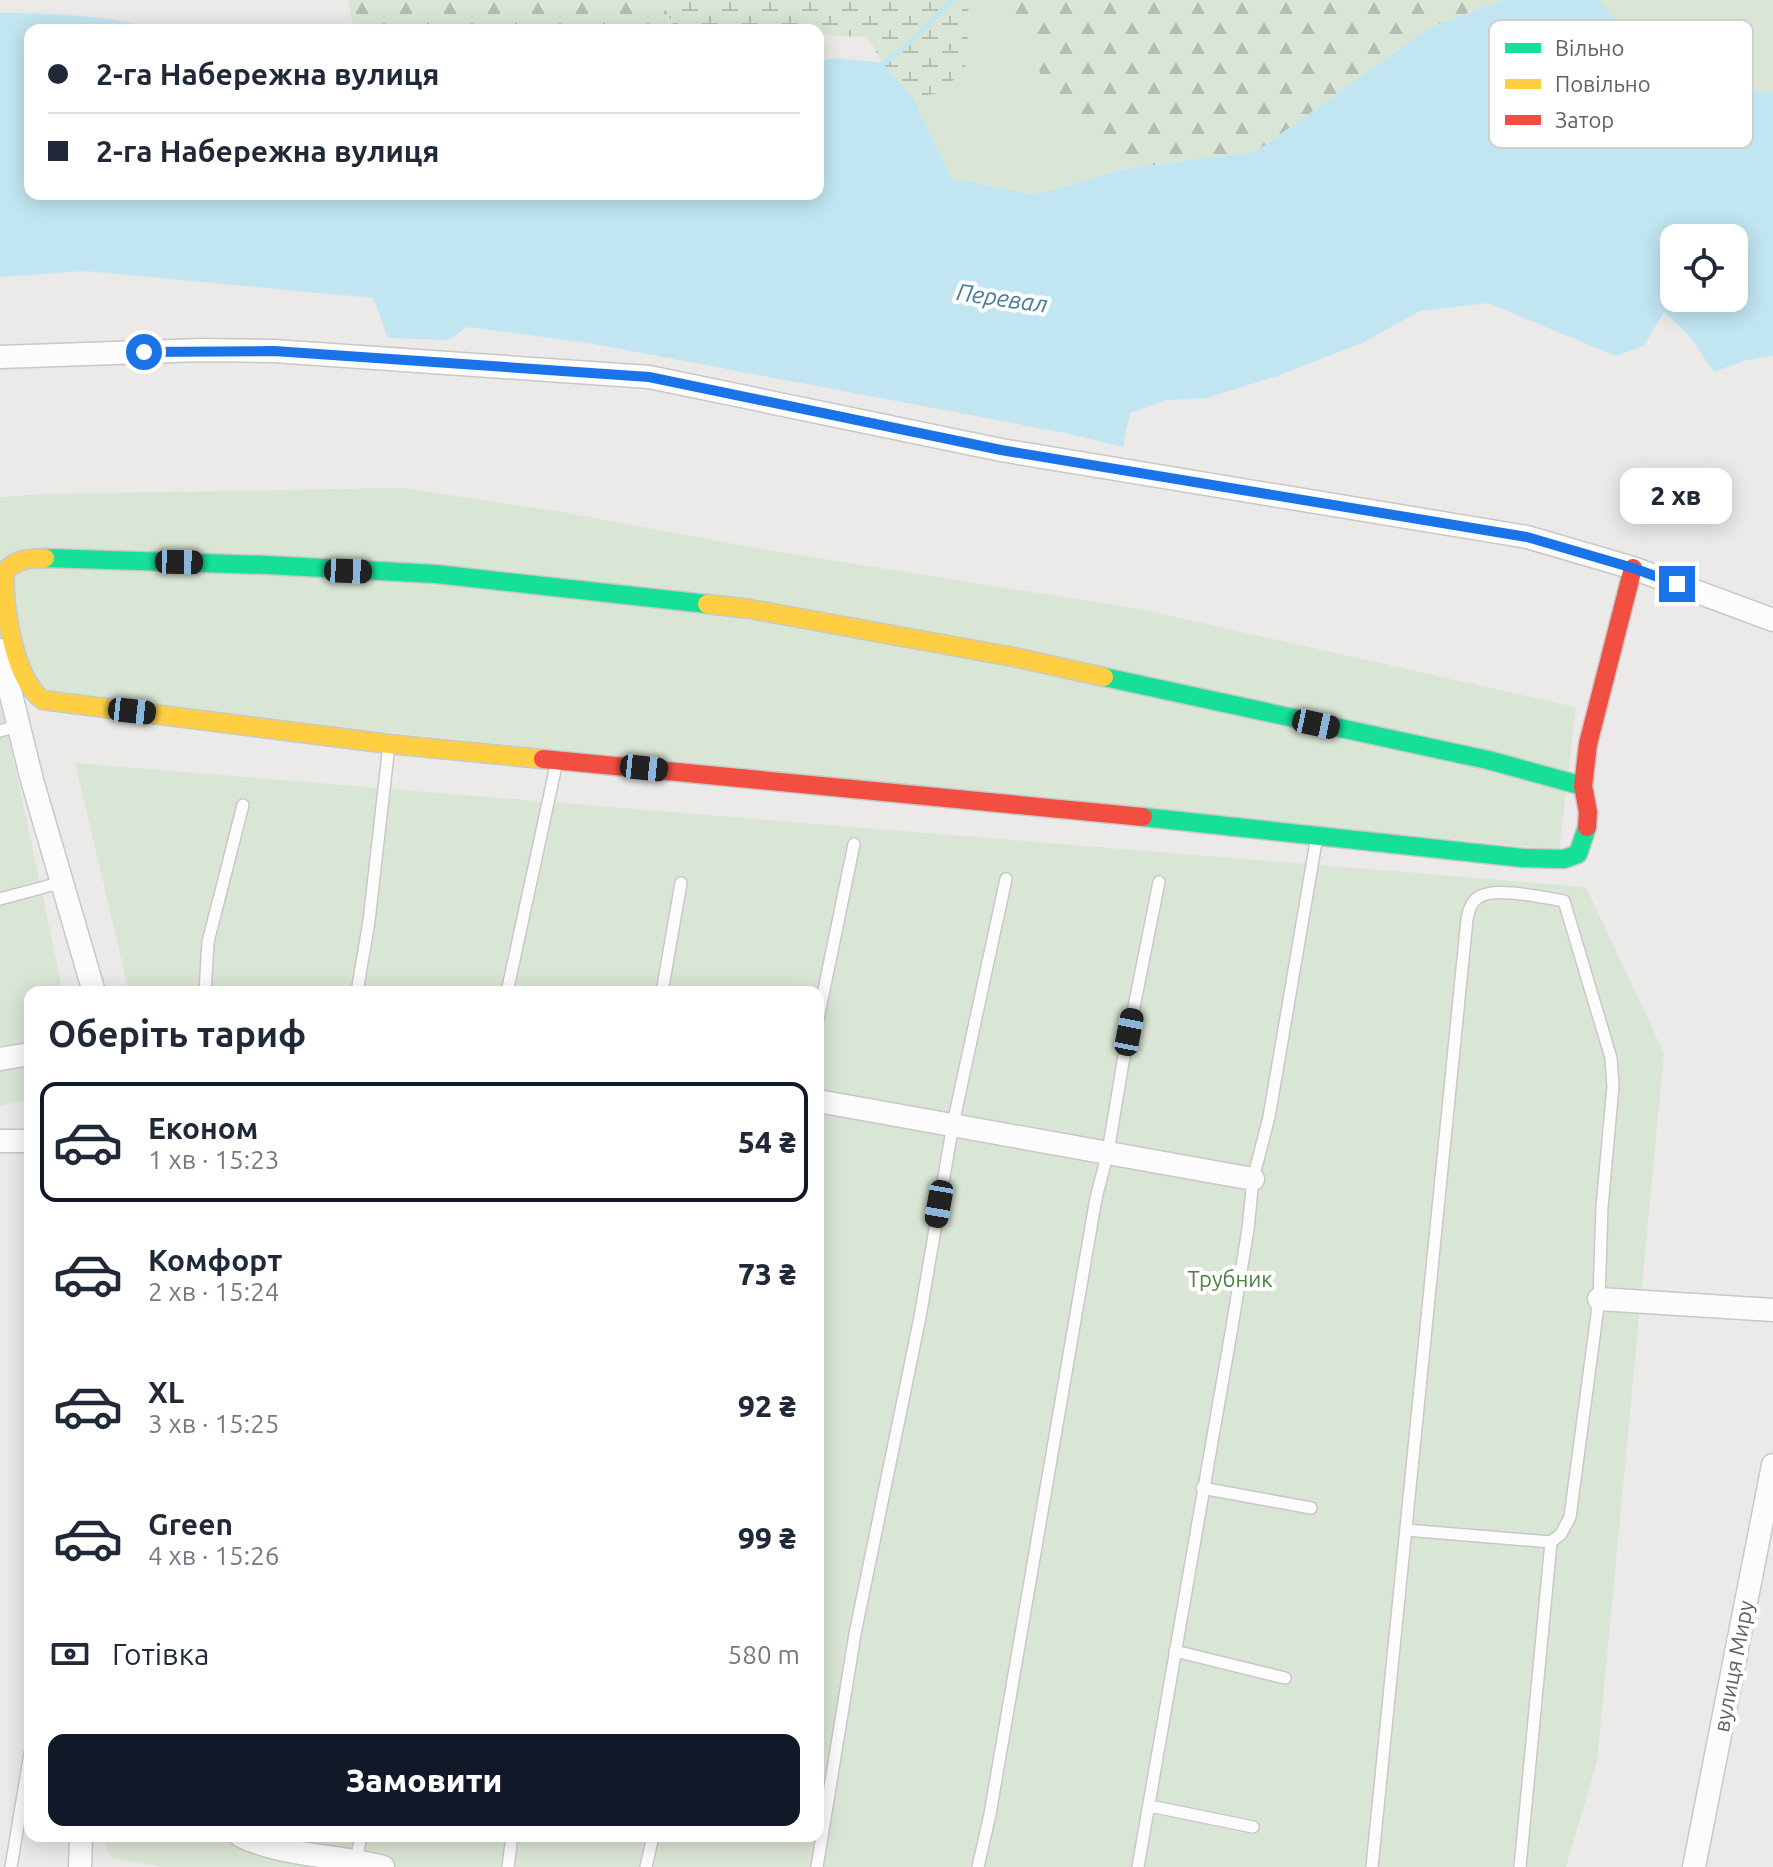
<!DOCTYPE html>
<html lang="uk">
<meta charset="utf-8">
<style>
body{margin:0;font-family:Ubuntu,sans-serif;background:#f2f2f3;color:#1f2937;height:100vh;display:flex;flex-direction:column;font-size:30px;white-space:nowrap}
*{box-sizing:border-box;margin:0}
p{font-size:26px;color:#747a83}
.icon{flex:none;width:44px;height:44px;fill:none;stroke:currentColor;stroke-width:2;stroke-linecap:round;stroke-linejoin:round}
.map{position:relative;flex:1;overflow:hidden}
.panel{position:absolute;left:24px;top:986px;width:800px;height:856px;display:flex;flex-direction:column;background:#fff;border-radius:16px;box-shadow:0 4px 20px #0003}
.panel>*{flex:none}
.banner{position:absolute;left:24px;top:24px;width:800px;height:176px;border-radius:16px;box-shadow:0 4px 20px #0003;display:grid;align-content:center;height:176px;padding:0 24px;background:#fff}
.fabs{position:absolute;left:1660px;top:224px;display:grid;gap:16px}
.fabs a{display:grid;place-items:center;width:88px;height:88px;border-radius:16px;background:#fff;box-shadow:0 4px 20px #0003;font-size:40px}
.end{position:absolute;width:36px;height:36px;margin:-18px;border:10px solid #1a73e8;background:#fff;box-shadow:0 0 0 4px #fff}
.from{border-radius:50%}
.bubble{position:absolute;height:56px;border-radius:16px;background:#fff;box-shadow:0 4px 20px #0003;font-size:26px;font-weight:800;line-height:56px;text-align:center}
.car{position:absolute;width:24px;height:48px;margin:-24px -12px;border-radius:10px;box-shadow:0 0 6px 2px #0007;background:linear-gradient(#222 24%,#8ab4d8 0 40%,#222 0 76%,#8ab4d8 0 86%,#222 0)}
.banner b{display:flex;align-items:center;gap:28px;height:76px;font-size:30px}
.banner b+b{border-top:2px solid #e0e1e3}
.banner i{width:20px;height:20px;background:#1f2937}
ul{padding:0;list-style:none}
li{display:flex;align-items:center;gap:24px;height:120px;margin:0 16px 12px;padding:0 8px;border:4px solid transparent;border-radius:16px}
li div{flex:1}
li b{display:block;font-size:30px}
li em{font-style:normal;font-weight:800}
li.current{border-color:#111827}
li>.icon{width:72px;height:72px;stroke-width:1.5}
h2{padding:0 24px;font-size:36px;line-height:96px}
.pay{display:flex;align-items:center;gap:20px;height:88px;padding:0 24px;font-size:30px}
.pay p{margin-inline-start:auto}
.action{display:flex;gap:16px;margin-top:auto;padding:16px 24px}
.action a{flex:1;height:92px;border-radius:16px;background:#111827;color:#fff;font-size:32px;font-weight:800;line-height:92px;text-align:center}
.map>svg:first-child{display:block}
</style>
<div class="map">
<svg width="1773" height="1867" viewBox="0 0 1773 1867">
<defs>
<pattern id="forest-firs" width="22" height="20" patternUnits="userSpaceOnUse" patternTransform="scale(2)"><rect width="22" height="20" fill="#dae6d5"/><path d="M5 1l3.5 6h-7zM16 11l3.5 6h-7z" fill="#b4beb0"/></pattern>
<pattern id="wetland-marsh" width="20" height="14" patternUnits="userSpaceOnUse" patternTransform="scale(2)"><rect width="20" height="14" fill="#dae6d5"/><path d="M1 5h8M5 5V1M11 12h8M15 12V8" fill="none" stroke="#b4beb0"/></pattern>
</defs>
<rect width="100%" height="100%" fill="#eceae8"/>
<!-- green -->
<path fill="#dae6d5" d="M 969,0 L 996,0 L 1001,18 L 1032,48 L 1053,113 L 1095,137 L 1124,169 L 1035,195 L 952,178 L 913,98 L 943,92 L 966,64 Z
M 1599,0 L 1773,0 L 1773,92 L 1742,91 L 1650,62 Z
M 402,488 L 557,511 L 762,549 L 1140,609 L 1576,707 L 1559,850 L 23,696 L 0,601 L 0,497 L 44,494 Z
M 0,706 L 7,728 L 63,992 L 30,992 L 30,1099 L 0,1106 Z
M 75,763 L 1586,887 L 1664,1053 L 1597,1762 L 1566,1867 L 161,1867 L 112,1858 L 101,1836 L 818,1836 L 818,992 L 129,992 Z"/>
<!-- forest -->
<path fill="url(#forest-firs)" d="M 348,0 L 661,0 L 676,30 L 354,30 Z
M 996,0 L 1502,0 L 1427,29 L 1257,151 L 1124,169 L 1095,137 L 1053,113 L 1032,48 L 1001,18 Z"/>
<!-- wetland -->
<path fill="url(#wetland-marsh)" d="M 661,0 L 969,0 L 967,64 L 943,92 L 913,98 L 882,63 L 868,37 L 818,35 L 818,30 L 676,30 Z"/>
<!-- water -->
<path fill="#c1e6f1" fill-rule="evenodd" d="M 1502,0 L 1599,0 L 1650,62 L 1742,91 L 1773,92 L 1773,356 L 1743,361 L 1714,372 L 1687,333 L 1664,312 L 1644,346 L 1616,356 L 1488,303 L 1420,311 L 1362,343 L 1277,376 L 1207,398 L 1167,400 L 1130,413 L 1123,447 L 1065,433 L 589,343 L 468,327 L 448,340 L 388,338 L 373,298 L 85,271 L 0,277 L 0,13 C 57,12 113,17 169,30 L 30,30 L 30,194 L 818,194 L 818,61 L 837,58 L 882,63 L 913,98 L 952,178 L 1035,195 L 1124,169 L 1257,151 L 1427,29 ZM 1674,238 L 1734,238 L 1734,298 L 1674,298 Z"/>
<g fill="none" stroke-linecap="round" stroke-linejoin="round">
<!-- stream -->
<path stroke="#c1e6f1" stroke-width="5" d="M 880,66 L 904,48 L 953,0"/>
<!-- lane casing -->
<g stroke="#c9c8c7" stroke-width="14">
<path id="lane" d="M 0,731 L 20,725
M 0,899 L 63,882
M 205,992 L 208,942 L 243,805
M 357,992 L 369,921 L 389,745
M 507,992 L 557,761
M 662,992 L 681,883
M 818,1019 L 854,844
M 1202,1488 L 1311,1508
M 1406,1530 L 1551,1542
M 1175,1651 L 1285,1678
M 1150,1806 L 1253,1827
M 356,1860 L 361,1836
M 11,1867 L 30,1753
M 508,1867 L 512,1836
M 646,1867 L 653,1836
M 817,1867 L 855,1634 L 920,1317 L 953,1124 L 1006,879
M 978,1867 L 990,1814 L 1096,1198 L 1108,1152 L 1123,1062 L 1159,882
M 1138,1867 L 1232,1327 L 1248,1229 L 1253,1179 L 1269,1117 L 1317,836
M 1372,1867 L 1467,919 C 1469,910 1471,902 1479,897 C 1495,886 1545,898 1564,901 L 1611,1058 L 1613,1086 L 1602,1207 L 1599,1299 L 1570,1517 L 1561,1534 L 1551,1542 L 1520,1867"/>
</g>
<!-- street casing -->
<g stroke="#c9c8c7" stroke-width="25">
<path id="street" d="M 0,357 L 202,350 L 274,351 L 649,377 L 1001,450 L 1527,537 L 1633,568 L 1773,620
M 0,650 L 32,780 L 94,992
M 0,1059 L 30,1054
M 818,1101 L 1253,1179
M 0,1141 L 30,1141
M 1599,1299 L 1773,1310
M 241,1836 C 282,1856 338,1855 383,1867
M 80,1867 L 81,1836
M 1694,1867 L 1773,1465"/>
</g>
<!-- fast casing -->
<g stroke="#c8c8c7" stroke-width="21">
<path id="fast" d="M 45,558 L 267,565 L 436,574 L 707,604
M 1104,677 L 1488,760 L 1583,786
M 1143,817 L 1523,858 L 1564,859 L 1578,854 L 1587,827"/>
</g>
<!-- slow casing -->
<g stroke="#c8c8c7" stroke-width="21">
<path id="slow" d="M 45,558 C 29,558 15,559 5,572 C 2,604 15,682 43,700 L 389,744 L 543,759
M 707,604 L 750,609 L 1018,658 L 1104,677"/>
</g>
<!-- jam casing -->
<g stroke="#c8c8c7" stroke-width="21">
<path id="jam" d="M 543,759 L 1143,817
M 1587,827 L 1588,812 L 1583,786 L 1588,744 L 1633,568"/>
</g>
<!-- lane -->
<use href="#lane" stroke="#fcfcfc" stroke-width="11"/>
<!-- street -->
<use href="#street" stroke="#fcfcfc" stroke-width="22"/>
<!-- fast -->
<use href="#fast" stroke="#16e098" stroke-width="18"/>
<!-- slow -->
<use href="#slow" stroke="#ffcf43" stroke-width="18"/>
<!-- jam -->
<use href="#jam" stroke="#f24e42" stroke-width="18"/>
</g>
<g fill="none" stroke-linecap="round" stroke-linejoin="round">
<!-- route -->
<path stroke="#1a73e8" stroke-width="10" d="M 144,352 L 274,351 L 649,377 L 1001,450 L 1527,537 L 1633,568 L 1677,584"/>
</g>
<g text-anchor="middle" dominant-baseline="central" stroke-width="8" stroke-linejoin="round" paint-order="stroke">
<!-- park labels -->
<g font-size="22" fill="#4a8040" stroke="#fff">
<text x="1230" y="1278">Трубник</text>
</g>
<!-- street labels -->
<g font-size="22" fill="#5d6264" stroke="#fff">
<text transform="translate(1733 1666) rotate(-79)">вулиця Миру</text>
</g>
<!-- water labels -->
<g font-size="24" font-style="italic" fill="#477d94" stroke="#fff">
<text transform="translate(1002 298) rotate(8)">Перевал</text>
</g>
</g>
<!-- legend -->
<rect x="1489" y="20" width="264" height="128" rx="12" fill="#fff" stroke="#ced0d0" stroke-width="2"/>
<rect x="1505" y="43" width="36" height="10" fill="#16e098"/>
<rect x="1505" y="79" width="36" height="10" fill="#ffcf43"/>
<rect x="1505" y="115" width="36" height="10" fill="#f24e42"/>
<g font-size="22" fill="#5d6264">
<text x="1555" y="56">Вільно</text>
<text x="1555" y="92">Повільно</text>
<text x="1555" y="128">Затор</text>
</g>
</svg>
<div class="fabs">
<a><svg class="icon" aria-label="locate" viewBox="0 0 24 24"><circle cx="12" cy="12" r="6"/><path d="M12 2v4M12 18v4M2 12h4M18 12h4"/></svg></a>
</div>
<i class="end from" style="left:144px;top:352px"></i>
<i class="end" style="left:1677px;top:584px"></i>
<div class="bubble" style="left:1620px;top:468px;width:112px">2 хв</div>
<i class="car" style="left:179px;top:562px;rotate:91deg"></i>
<i class="car" style="left:348px;top:571px;rotate:92deg"></i>
<i class="car" style="left:132px;top:711px;rotate:96deg"></i>
<i class="car" style="left:1316px;top:724px;rotate:102deg"></i>
<i class="car" style="left:644px;top:768px;rotate:96deg"></i>
<i class="car" style="left:1129px;top:1032px;rotate:11deg"></i>
<i class="car" style="left:939px;top:1204px;rotate:190deg"></i>
<div class="banner">
<b><i class="from"></i>2-га Набережна вулиця</b>
<b><i></i>2-га Набережна вулиця</b>
</div>
<section class="panel">
<h2>Оберіть тариф</h2>
<ul>
<li class="current"><svg class="icon" aria-label="car" viewBox="0 0 24 24"><path d="M5 17H2v-5l4-1 3-4h7l3 4 3 1v5h-3M9 17h6M6 11h13"/><circle cx="7" cy="17" r="2"/><circle cx="17" cy="17" r="2"/></svg><div><b>Економ</b><p>1 хв · 15:23</p></div><em>54 ₴</em></li>
<li><svg class="icon" aria-label="car" viewBox="0 0 24 24"><path d="M5 17H2v-5l4-1 3-4h7l3 4 3 1v5h-3M9 17h6M6 11h13"/><circle cx="7" cy="17" r="2"/><circle cx="17" cy="17" r="2"/></svg><div><b>Комфорт</b><p>2 хв · 15:24</p></div><em>73 ₴</em></li>
<li><svg class="icon" aria-label="car" viewBox="0 0 24 24"><path d="M5 17H2v-5l4-1 3-4h7l3 4 3 1v5h-3M9 17h6M6 11h13"/><circle cx="7" cy="17" r="2"/><circle cx="17" cy="17" r="2"/></svg><div><b>XL</b><p>3 хв · 15:25</p></div><em>92 ₴</em></li>
<li><svg class="icon" aria-label="car" viewBox="0 0 24 24"><path d="M5 17H2v-5l4-1 3-4h7l3 4 3 1v5h-3M9 17h6M6 11h13"/><circle cx="7" cy="17" r="2"/><circle cx="17" cy="17" r="2"/></svg><div><b>Green</b><p>4 хв · 15:26</p></div><em>99 ₴</em></li>
</ul>
<div class="pay"><svg class="icon" aria-label="cash" viewBox="0 0 24 24"><path d="M3 7h18v10H3z"/><circle cx="12" cy="12" r="2"/></svg>Готівка<p>580 m</p></div>
<div class="action"><a>Замовити</a></div>
</section>
</div>
